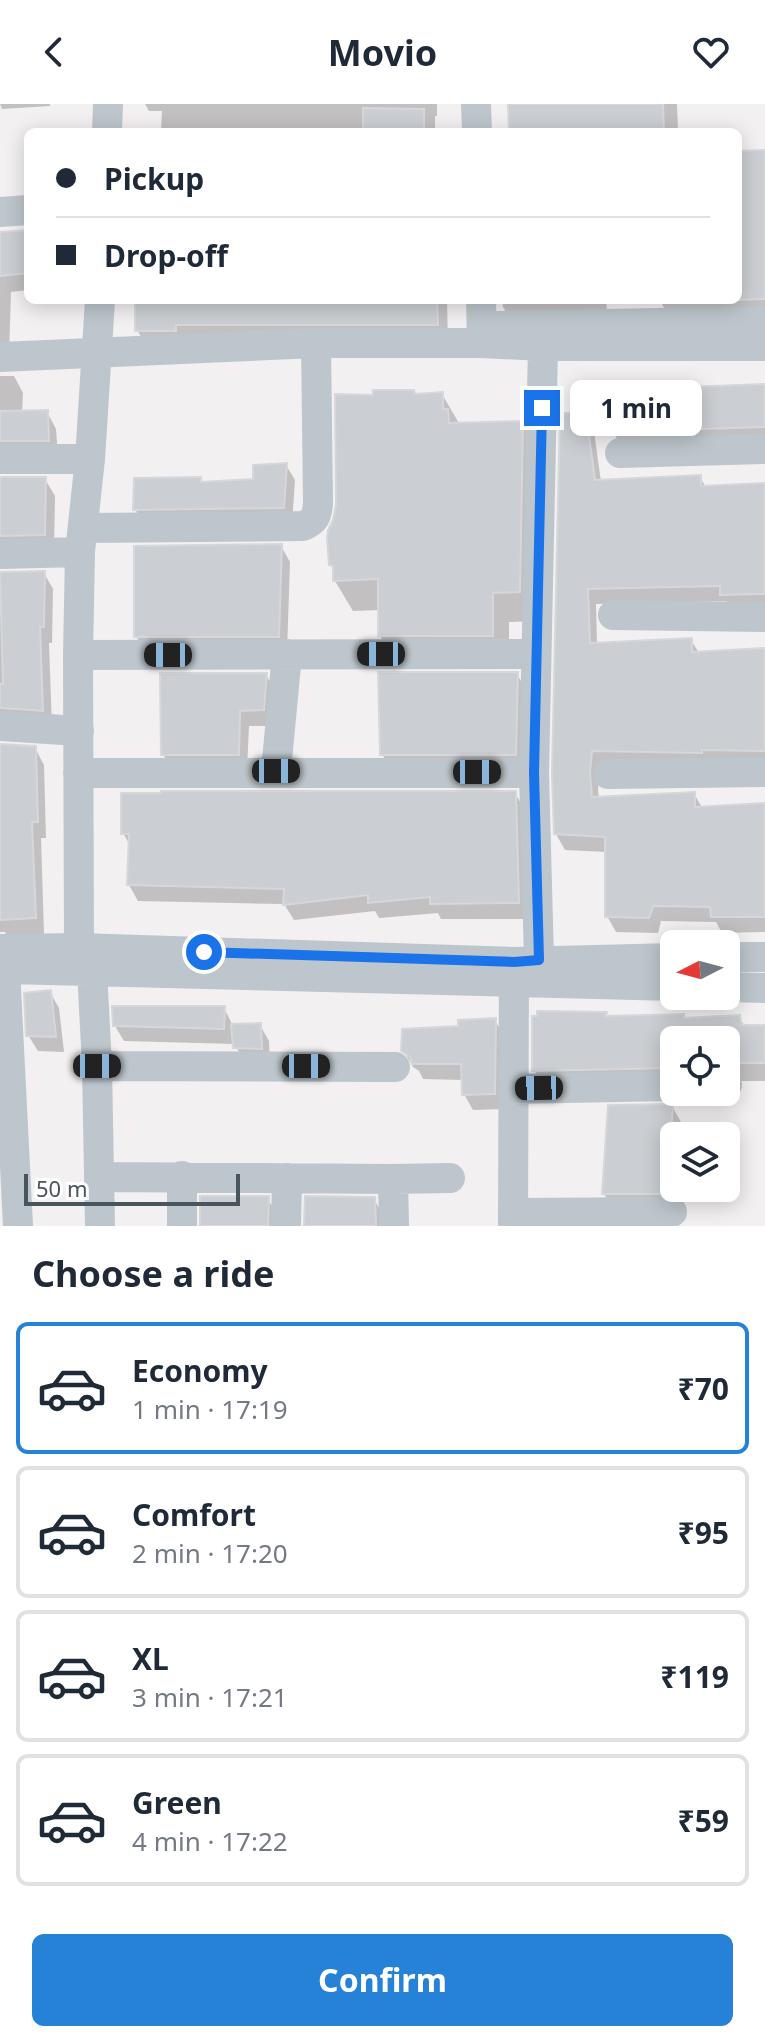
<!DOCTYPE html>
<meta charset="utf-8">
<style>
body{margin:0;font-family:"Noto Sans",sans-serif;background:#f2f2f3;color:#1f2937;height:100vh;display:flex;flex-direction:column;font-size:30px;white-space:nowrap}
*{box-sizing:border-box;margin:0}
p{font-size:26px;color:#747a83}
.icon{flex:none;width:44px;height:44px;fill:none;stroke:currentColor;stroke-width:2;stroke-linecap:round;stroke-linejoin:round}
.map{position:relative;height:1122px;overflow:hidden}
.details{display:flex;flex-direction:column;background:#fff;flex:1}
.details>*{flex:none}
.top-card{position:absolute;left:24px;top:24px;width:718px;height:176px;border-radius:12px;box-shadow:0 4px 20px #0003;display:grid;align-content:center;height:176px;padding:0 32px;background:#fff}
.needle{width:52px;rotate:264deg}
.fabs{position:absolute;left:660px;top:826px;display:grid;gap:16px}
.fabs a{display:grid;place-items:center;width:80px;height:80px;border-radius:12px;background:#fff;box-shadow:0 4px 20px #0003;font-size:40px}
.scale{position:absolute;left:24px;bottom:20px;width:216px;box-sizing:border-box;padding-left:8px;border:4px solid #49555c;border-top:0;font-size:22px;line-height:28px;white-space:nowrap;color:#49555c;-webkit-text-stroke:6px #fff;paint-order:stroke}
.end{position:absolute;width:36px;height:36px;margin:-18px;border:10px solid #1a73e8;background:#fff;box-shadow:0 0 0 4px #fff}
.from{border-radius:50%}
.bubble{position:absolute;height:56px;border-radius:12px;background:#fff;box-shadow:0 4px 20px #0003;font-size:26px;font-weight:700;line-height:56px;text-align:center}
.car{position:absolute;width:24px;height:48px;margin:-24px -12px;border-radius:10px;box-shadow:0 0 6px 2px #0007;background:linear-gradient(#222 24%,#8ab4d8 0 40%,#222 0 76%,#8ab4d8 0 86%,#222 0)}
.top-card b{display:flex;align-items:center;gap:28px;height:76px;font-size:30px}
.top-card b+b{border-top:2px solid #e0e1e3}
.top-card i{width:20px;height:20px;background:#1f2937}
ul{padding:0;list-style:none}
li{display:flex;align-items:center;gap:24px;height:132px;margin:0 16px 12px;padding:0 16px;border:4px solid #e0e1e3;border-radius:12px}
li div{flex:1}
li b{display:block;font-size:30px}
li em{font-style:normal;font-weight:700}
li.current{border-color:#2682d7}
li>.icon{width:72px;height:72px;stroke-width:1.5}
h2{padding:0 32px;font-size:36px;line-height:96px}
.action{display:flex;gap:16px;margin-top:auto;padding:16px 32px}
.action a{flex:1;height:92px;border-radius:12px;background:#2682d7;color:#fff;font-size:32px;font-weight:700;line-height:92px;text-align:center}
header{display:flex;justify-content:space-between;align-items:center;height:104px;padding:0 32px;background:#fff;font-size:36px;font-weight:700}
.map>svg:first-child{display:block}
</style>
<header><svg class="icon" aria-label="back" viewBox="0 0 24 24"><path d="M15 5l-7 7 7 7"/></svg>Movio<svg class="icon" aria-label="heart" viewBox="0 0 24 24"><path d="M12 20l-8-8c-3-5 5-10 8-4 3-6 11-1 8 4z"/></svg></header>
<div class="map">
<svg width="765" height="1122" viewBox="0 0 765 1122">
<rect width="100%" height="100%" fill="#f3f0f1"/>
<!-- shadow -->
<path fill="#0003" d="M 0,0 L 50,0 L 50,2 L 2,5 Z
M 145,0 L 437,0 L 437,12 L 435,12 L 435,28 L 161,28 L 162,7 L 149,7 Z
M 510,0 L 677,0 L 678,28 L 511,28 Z
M 738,49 L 765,50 L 765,224 L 676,227 L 660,196 L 738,196 Z
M 28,128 L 28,186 L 11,188 L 9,251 L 0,254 L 0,130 Z
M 137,196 L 447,196 L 448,241 L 149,246 L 137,226 Z
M 502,196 L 606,196 L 608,217 L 512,219 L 503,203 Z
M 0,272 L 14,272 L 23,289 L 22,309 L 47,308 L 56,325 L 58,353 L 0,356 Z
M 765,281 L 765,339 L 622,343 L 613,328 Z
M 442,290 L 460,321 L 522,319 L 540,349 L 536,517 L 509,518 L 509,562 L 397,562 L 380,532 L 380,506 L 353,507 L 335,477 L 335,468 L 331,461 L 415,292 Z
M 585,311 L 594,327 L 601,378 L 700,373 L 706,384 L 765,381 L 765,505 L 731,506 L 726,497 L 596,500 L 597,541 L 691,536 L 699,549 L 765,546 L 765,662 L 600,662 L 598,687 L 599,694 L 694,690 L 703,705 L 765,701 L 765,828 L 722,829 L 716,818 L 661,817 L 658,829 L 616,828 L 607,812 L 607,748 L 565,746 L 556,730 Z
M 286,361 L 295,376 L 292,420 L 144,421 L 135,405 L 200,375 L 203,380 L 255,377 Z
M 0,375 L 45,375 L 55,392 L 54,447 L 0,451 Z
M 281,442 L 290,458 L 287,548 L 145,548 L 136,532 Z
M 44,469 L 53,485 L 52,539 L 49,539 L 52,623 L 0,624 L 0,470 Z
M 517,570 L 526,586 L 524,666 L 391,666 L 382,650 Z
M 266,571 L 275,586 L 272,622 L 249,622 L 247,666 L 172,666 L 163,650 Z
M 0,642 L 35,644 L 44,661 L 46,734 L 41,734 L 44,830 L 7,832 L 5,828 L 0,828 Z
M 515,689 L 524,705 L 527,815 L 441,815 L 438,809 L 379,814 L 375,807 L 294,816 L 284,800 L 138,797 L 129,781 L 131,743 L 123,729 Z
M 50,888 L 59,904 L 64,948 L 38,947 L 28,931 Z
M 224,904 L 233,922 L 260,921 L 269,937 L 270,960 L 245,960 L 235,940 L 124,937 L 115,922 Z
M 606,910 L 608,914 L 685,916 L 739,913 L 745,923 L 765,923 L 765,977 L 736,977 L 726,985 L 726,936 L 674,936 L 674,982 L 544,984 L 534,966 Z
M 495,916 L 504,932 L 503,1005 L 473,1006 L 464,990 L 463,976 L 423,975 L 419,967 L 413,963 L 403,946 L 461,924 Z
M 672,1002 L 681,1018 L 680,1032 L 674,1032 L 674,1084 L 677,1084 L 675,1105 L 614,1106 L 604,1090 Z
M 267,1094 L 277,1110 L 276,1122 L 202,1122 Z
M 374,1095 L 383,1111 L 384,1122 L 306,1122 Z"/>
<!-- building -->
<path fill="#cbced2" stroke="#d5d7db" stroke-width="2" d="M 508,0 L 663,0 L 664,28 L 509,28 Z
M 363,4 L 424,5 L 424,28 L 363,28 Z
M 765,46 L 765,195 L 738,196 L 738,47 Z
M 28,126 L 28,169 L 0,172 L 0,128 Z
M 135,196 L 437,196 L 438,221 L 176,221 L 176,227 L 135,227 Z
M 765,280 L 765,323 L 611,328 L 611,286 Z
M 373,286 L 414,286 L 415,290 L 443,288 L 443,305 L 448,305 L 449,319 L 523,317 L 520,488 L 493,489 L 493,532 L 378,532 L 378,475 L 333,477 L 333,462 L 329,461 L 327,434 L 328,426 L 333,416 L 336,401 L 335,290 L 373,291 Z
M 48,306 L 49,337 L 0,337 L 0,307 Z
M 560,309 L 586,309 L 595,376 L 701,371 L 701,382 L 765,379 L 765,490 L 720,491 L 720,482 L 588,485 L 590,539 L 692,534 L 692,548 L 765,544 L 765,647 L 702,646 L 702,649 L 592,647 L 590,669 L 592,693 L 695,688 L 695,703 L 765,699 L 765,813 L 711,813 L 710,803 L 653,802 L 649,814 L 605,813 L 605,733 L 554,730 L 552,669 Z
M 287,359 L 284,404 L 133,406 L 134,374 L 201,373 L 201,378 L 253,375 L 253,361 Z
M 0,373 L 46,373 L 45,431 L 0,432 Z
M 282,440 L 279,533 L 134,533 L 134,442 Z
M 45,467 L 44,523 L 40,523 L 43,607 L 0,604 L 0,580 L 3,580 L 0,468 Z
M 378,568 L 518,568 L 516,651 L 380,651 Z
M 160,569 L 267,569 L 264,606 L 240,607 L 239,651 L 161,651 Z
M 0,640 L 36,642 L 38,718 L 32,718 L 36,814 L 0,816 Z
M 161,687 L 516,687 L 519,799 L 430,800 L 430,793 L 368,799 L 368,791 L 283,801 L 284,785 L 127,781 L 129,730 L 121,730 L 121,689 L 161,689 Z
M 51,886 L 56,933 L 26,932 L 24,889 Z
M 112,902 L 225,902 L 224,925 L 113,922 Z
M 537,907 L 607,908 L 606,912 L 684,910 L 684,914 L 740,911 L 741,921 L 765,921 L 765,959 L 726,959 L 726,936 L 674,936 L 674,964 L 532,967 L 532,912 L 537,912 Z
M 496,914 L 495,990 L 462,991 L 461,960 L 412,960 L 410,953 L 401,947 L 402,925 L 458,922 L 458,916 Z
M 261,919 L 262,945 L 233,944 L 231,920 Z
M 673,1000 L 667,1090 L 602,1090 L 608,1001 Z
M 200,1092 L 269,1092 L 268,1122 L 200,1122 Z
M 305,1092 L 375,1093 L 376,1122 L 304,1122 Z"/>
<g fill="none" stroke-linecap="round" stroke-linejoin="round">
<!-- minor -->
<path stroke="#bdc6cc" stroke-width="30" d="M 476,0 L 477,28
M 107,28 L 108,0
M 0,108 L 28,106
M 100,196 L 90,355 L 80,448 L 78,551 L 79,844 L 92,866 L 97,962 L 100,1122
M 481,196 L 482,239
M 496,222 L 765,217
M 0,253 L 316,239 L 482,239 L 543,242 L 765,242
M 620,349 L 765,345
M 0,355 L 90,355
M 84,424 L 303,422 C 315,417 317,412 318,399 L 316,239
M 0,450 L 80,448
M 613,511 L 765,513
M 78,551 L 536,550
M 0,622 L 79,627
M 276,667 L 287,550
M 78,669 L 534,669
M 608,670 L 765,668
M 0,845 L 79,844 L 514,858 L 674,854
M 4,845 L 18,1122
M 726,853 L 765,853
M 539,856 L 534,669 L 543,242
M 8,865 L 674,882
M 726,883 L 765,884
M 97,962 L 395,963
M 726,981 L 727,981
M 512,985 L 674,982
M 100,1073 L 393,1075 L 450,1074
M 393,1075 L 394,1122
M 513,1109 L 672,1108
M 182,1122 L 182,1072
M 286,1122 L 287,1074
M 513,1122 L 514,860"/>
</g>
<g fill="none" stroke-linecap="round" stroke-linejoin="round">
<!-- route -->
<path stroke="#1a73e8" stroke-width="10" d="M 204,848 L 514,858 L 539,856 L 534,669 L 542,304"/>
</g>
</svg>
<div class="fabs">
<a><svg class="needle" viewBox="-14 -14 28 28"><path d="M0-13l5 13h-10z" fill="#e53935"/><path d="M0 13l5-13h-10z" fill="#747a83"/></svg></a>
<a><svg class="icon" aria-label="locate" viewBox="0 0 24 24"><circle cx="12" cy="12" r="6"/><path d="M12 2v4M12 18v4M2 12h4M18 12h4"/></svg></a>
<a><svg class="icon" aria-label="layers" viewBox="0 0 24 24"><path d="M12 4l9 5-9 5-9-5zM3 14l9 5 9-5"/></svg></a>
</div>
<div class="scale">50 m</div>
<i class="end from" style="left:204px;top:848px"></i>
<i class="end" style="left:542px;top:304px"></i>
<div class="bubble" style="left:570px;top:276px;width:132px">1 min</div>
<i class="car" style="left:381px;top:550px;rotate:270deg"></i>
<i class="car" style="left:168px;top:551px;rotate:270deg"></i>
<i class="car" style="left:276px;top:667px;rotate:90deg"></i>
<i class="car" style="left:477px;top:668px;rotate:90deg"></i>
<i class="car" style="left:97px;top:962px;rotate:90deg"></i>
<i class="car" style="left:306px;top:962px;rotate:90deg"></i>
<i class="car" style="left:539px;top:984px;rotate:269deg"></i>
<div class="top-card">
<b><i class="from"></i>Pickup</b>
<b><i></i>Drop-off</b>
</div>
</div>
<section class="details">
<h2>Choose a ride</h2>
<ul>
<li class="current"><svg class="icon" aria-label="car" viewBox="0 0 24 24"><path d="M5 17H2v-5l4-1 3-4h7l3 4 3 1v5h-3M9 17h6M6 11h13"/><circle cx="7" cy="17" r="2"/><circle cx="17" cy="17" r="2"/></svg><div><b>Economy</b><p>1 min · 17:19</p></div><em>₹70</em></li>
<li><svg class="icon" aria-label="car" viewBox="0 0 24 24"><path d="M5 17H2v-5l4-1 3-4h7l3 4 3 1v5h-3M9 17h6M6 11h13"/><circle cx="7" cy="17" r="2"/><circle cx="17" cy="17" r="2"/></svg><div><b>Comfort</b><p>2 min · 17:20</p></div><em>₹95</em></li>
<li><svg class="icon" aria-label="car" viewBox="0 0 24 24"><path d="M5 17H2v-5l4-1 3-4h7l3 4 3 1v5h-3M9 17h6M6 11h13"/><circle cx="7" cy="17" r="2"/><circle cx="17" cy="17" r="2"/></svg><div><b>XL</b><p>3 min · 17:21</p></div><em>₹119</em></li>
<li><svg class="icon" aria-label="car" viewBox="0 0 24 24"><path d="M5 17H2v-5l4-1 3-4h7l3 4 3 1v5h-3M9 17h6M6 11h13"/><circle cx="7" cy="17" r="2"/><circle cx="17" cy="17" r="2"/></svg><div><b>Green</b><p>4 min · 17:22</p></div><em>₹59</em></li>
</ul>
<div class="action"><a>Confirm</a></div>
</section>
